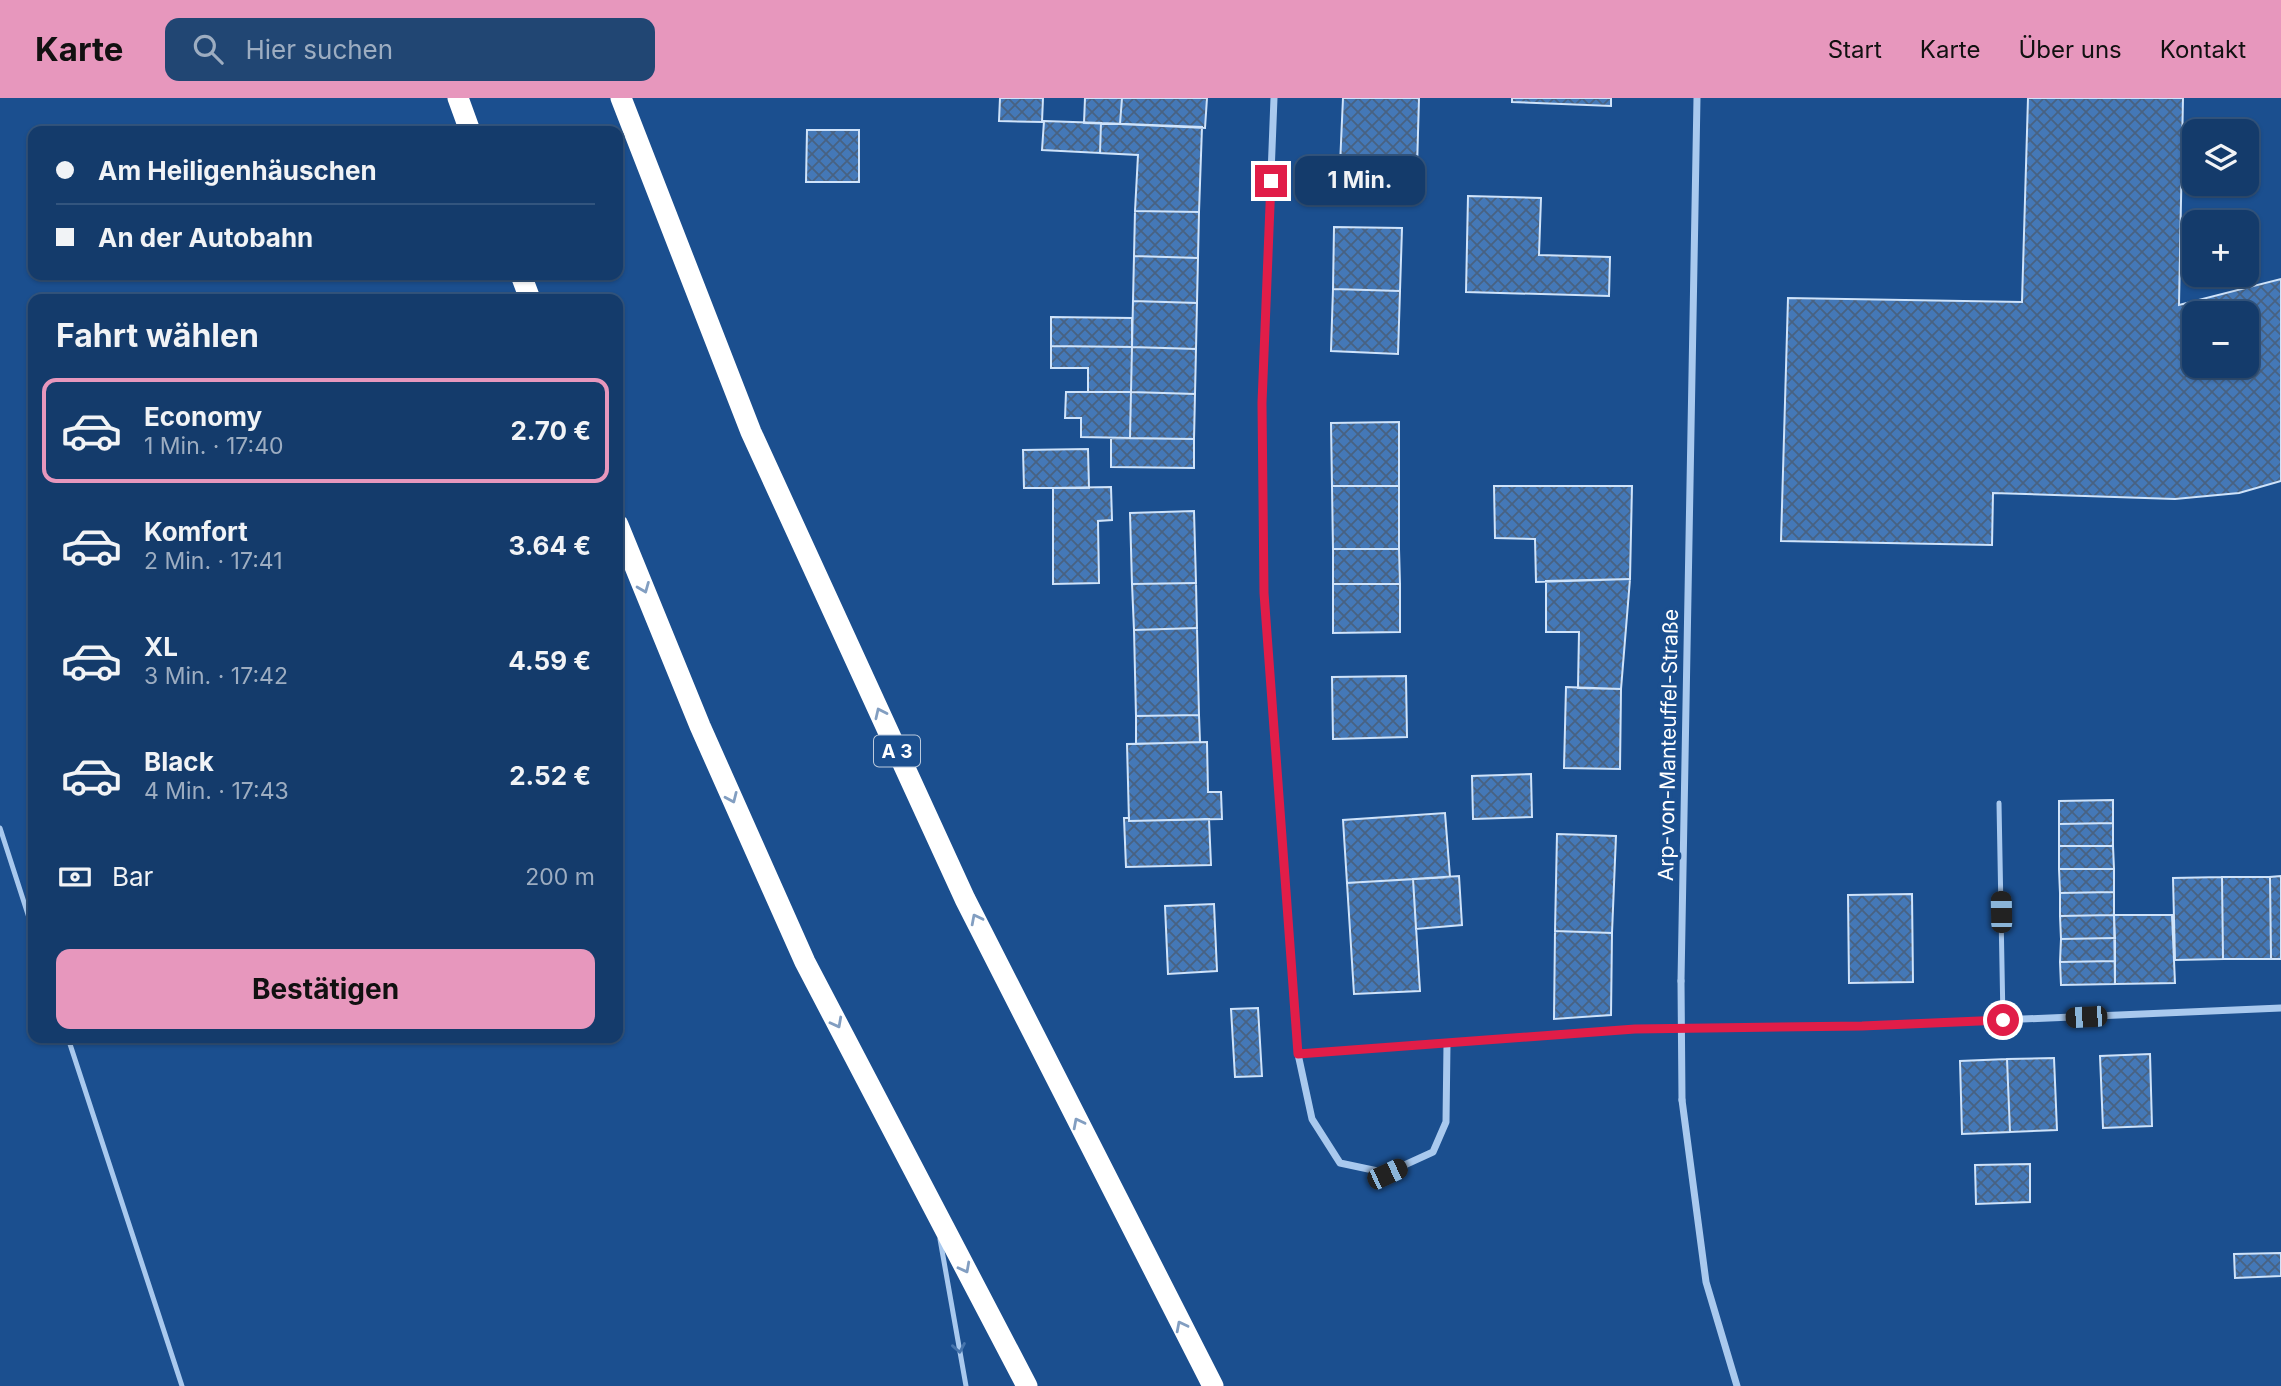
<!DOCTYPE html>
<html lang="de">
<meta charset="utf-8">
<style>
body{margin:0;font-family:Inter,sans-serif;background:#214673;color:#f1f3f6;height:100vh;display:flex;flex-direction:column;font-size:26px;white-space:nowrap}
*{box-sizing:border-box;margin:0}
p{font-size:23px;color:#9dadc1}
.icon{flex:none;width:38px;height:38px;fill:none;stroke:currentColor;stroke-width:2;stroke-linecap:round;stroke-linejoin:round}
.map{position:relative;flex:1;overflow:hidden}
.side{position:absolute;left:28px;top:196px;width:595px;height:749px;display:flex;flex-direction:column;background:#143b6b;border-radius:14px;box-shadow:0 2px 5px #0004,0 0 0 2px #33557e}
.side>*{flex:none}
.top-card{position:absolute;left:28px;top:28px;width:595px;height:154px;border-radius:14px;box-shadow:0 2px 5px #0004,0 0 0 2px #33557e;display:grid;align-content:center;height:154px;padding:0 28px;background:#143b6b}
.buttons{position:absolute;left:2182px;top:21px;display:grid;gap:14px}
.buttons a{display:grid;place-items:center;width:77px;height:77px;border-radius:14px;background:#143b6b;box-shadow:0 2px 5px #0004,0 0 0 2px #33557e;font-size:35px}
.end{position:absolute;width:32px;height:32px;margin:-16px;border:9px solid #e11d48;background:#fff;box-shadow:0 0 0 4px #fff}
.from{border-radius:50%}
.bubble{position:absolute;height:49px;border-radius:14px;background:#143b6b;box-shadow:0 2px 5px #0004,0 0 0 2px #33557e;font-size:23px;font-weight:700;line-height:49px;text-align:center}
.car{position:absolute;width:21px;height:42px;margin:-21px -10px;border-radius:9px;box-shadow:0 0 5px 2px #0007;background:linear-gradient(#222 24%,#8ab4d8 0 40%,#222 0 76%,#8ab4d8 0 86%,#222 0)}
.top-card b{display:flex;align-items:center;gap:24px;height:66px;font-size:26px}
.top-card b+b{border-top:2px solid #33557e}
.top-card i{width:18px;height:18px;background:#f1f3f6}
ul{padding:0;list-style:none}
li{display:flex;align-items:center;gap:21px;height:105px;margin:0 14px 10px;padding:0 14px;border:4px solid transparent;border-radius:14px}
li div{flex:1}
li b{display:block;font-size:26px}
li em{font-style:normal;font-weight:700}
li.active{border-color:#e797bd}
li>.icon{width:63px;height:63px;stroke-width:1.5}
h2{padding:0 28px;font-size:32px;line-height:84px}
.pay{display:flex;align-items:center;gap:18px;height:77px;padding:0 28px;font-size:26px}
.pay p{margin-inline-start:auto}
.primary-button{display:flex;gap:14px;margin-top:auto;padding:14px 28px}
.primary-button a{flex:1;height:80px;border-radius:14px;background:#e797bd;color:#111;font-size:28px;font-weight:700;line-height:80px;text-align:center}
header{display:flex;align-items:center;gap:42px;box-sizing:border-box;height:98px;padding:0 35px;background:#e797bd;color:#111}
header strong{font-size:33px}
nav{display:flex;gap:38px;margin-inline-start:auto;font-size:24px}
.search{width:490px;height:63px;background:#214673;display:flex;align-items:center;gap:18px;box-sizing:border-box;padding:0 24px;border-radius:14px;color:#9dadc1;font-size:26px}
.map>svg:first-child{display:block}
</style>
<header>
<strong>Karte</strong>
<div class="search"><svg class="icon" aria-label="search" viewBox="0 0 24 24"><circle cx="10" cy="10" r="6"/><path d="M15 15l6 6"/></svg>Hier suchen</div>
<nav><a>Start</a><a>Karte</a><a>Über uns</a><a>Kontakt</a></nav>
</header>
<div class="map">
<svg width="2281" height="1288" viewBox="0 0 2281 1288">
<defs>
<pattern id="building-cross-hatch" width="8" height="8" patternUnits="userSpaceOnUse" patternTransform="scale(1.75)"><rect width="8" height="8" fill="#4478b7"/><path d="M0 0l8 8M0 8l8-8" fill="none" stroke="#486282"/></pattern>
</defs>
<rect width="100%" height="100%" fill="#1b4f8f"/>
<!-- building -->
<path fill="url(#building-cross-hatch)" stroke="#cfe3fa" stroke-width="2" fill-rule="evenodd" d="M 1000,0 L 1043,0 L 1042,24 L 999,23 Z
M 1085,0 L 1122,0 L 1120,26 L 1084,25 Z
M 1122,0 L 1207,0 L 1205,30 L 1120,26 Z
M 1343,0 L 1419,0 L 1417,70 L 1340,67 Z
M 1512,0 L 1611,0 L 1611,8 L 1512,4 Z
M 2028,0 L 2183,0 L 2179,207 L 2281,181 L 2281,383 L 2239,395 L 2175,401 L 1993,395 L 1992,447 L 1781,443 L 1788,200 L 2022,204 ZM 2194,215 L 2247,215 L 2247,268 L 2194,268 Z
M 1044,23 L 1101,25 L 1100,55 L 1042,52 Z
M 1101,25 L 1202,29 L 1199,114 L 1135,113 L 1138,57 L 1100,55 Z
M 807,32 L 859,32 L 859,84 L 806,84 Z
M 1468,98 L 1541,100 L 1539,157 L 1610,159 L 1609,198 L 1466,194 Z
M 1135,113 L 1199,114 L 1198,160 L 1134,158 Z
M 1334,129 L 1402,130 L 1400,193 L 1333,191 Z
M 1134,158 L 1198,160 L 1197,205 L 1133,203 Z
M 1333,191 L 1400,193 L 1398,256 L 1331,253 Z
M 1133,203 L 1197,205 L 1196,251 L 1132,249 Z
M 1051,219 L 1132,220 L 1132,249 L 1051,248 Z
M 1051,248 L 1132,249 L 1131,294 L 1088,294 L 1088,270 L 1051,270 Z
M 1132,249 L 1196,251 L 1195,296 L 1131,294 Z
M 1066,294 L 1131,294 L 1130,340 L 1081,339 L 1081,320 L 1065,320 Z
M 1131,294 L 1195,296 L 1194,341 L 1130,340 Z
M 1399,324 L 1399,388 L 1332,388 L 1331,325 Z
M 1111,340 L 1194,341 L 1194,370 L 1111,369 Z
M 1088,351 L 1089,390 L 1024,390 L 1023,352 Z
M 1332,388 L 1399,388 L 1399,451 L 1333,451 Z
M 1494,388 L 1632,388 L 1630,481 L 1536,484 L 1535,441 L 1495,440 Z
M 1111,389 L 1112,422 L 1098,423 L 1099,485 L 1053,486 L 1053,390 Z
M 1194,413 L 1196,485 L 1132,486 L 1130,415 Z
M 1333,451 L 1399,451 L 1400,486 L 1333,486 Z
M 1630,481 L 1621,591 L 1578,590 L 1579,534 L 1546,534 L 1546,483 Z
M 1196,485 L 1197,530 L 1134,532 L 1132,486 Z
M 1333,486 L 1400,486 L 1400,534 L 1333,535 Z
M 1197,530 L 1199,617 L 1136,618 L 1134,532 Z
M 1406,578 L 1407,639 L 1333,641 L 1332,579 Z
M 1566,589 L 1621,591 L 1620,671 L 1564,670 Z
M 1199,617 L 1200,644 L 1136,646 L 1136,618 Z
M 1207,644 L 1208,694 L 1221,694 L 1222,721 L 1129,723 L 1127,646 Z
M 1531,676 L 1532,719 L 1473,721 L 1472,678 Z
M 2113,702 L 2113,725 L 2059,726 L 2059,703 Z
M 1445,715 L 1450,779 L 1347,785 L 1343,722 Z
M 1124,720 L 1129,720 L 1129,723 L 1209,721 L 1211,767 L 1126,769 Z
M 2113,725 L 2113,748 L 2059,748 L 2059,726 Z
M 1557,736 L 1616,738 L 1612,835 L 1555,833 Z
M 2059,748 L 2113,748 L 2114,771 L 2059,771 Z
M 2059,771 L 2114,771 L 2114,794 L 2060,795 Z
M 1459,778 L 1462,827 L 1416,831 L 1413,781 Z
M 2281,778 L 2281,861 L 2271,861 L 2270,779 Z
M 2222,779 L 2270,779 L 2271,861 L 2223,861 Z
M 2222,779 L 2223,861 L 2175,862 L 2173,780 Z
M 1413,781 L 1420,893 L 1354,896 L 1347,785 Z
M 2114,794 L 2114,817 L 2060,818 L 2060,795 Z
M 1912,796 L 1913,884 L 1849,885 L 1848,797 Z
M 1214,806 L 1217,873 L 1168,876 L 1165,808 Z
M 2114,817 L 2115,840 L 2061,841 L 2060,818 Z
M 2114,817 L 2172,817 L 2175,885 L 2115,886 Z
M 1555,833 L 1612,835 L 1611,917 L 1554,921 Z
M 2115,840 L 2115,863 L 2060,864 L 2061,841 Z
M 2115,863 L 2115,886 L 2061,887 L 2060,864 Z
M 1258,910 L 1262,978 L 1235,979 L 1231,911 Z
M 2150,956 L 2152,1028 L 2103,1030 L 2100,958 Z
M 2054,960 L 2057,1032 L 2010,1034 L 2007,961 Z
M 2007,961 L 2010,1034 L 1962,1036 L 1960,963 Z
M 2030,1066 L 2030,1104 L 1976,1106 L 1975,1067 Z
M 2281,1155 L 2281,1178 L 2235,1180 L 2234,1156 Z"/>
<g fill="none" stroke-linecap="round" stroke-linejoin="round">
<!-- lane -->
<path stroke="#a9c9ee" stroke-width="5" d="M 1999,705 L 2003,922
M 0,730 L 33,832
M 68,940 L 182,1288
M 940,1141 L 966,1288"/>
<!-- street -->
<path stroke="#a9c9ee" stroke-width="7" d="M 1274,0 L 1262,305 L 1264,495 L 1298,956
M 1681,883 L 1697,0
M 1447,946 L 1446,1024 L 1433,1054 L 1387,1075 L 1340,1065 L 1312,1021 L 1298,956 L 1635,931 L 1862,928 L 2281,910
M 1682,1002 L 1706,1184 L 1737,1288"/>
<!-- highway -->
<path stroke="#fff" stroke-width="21" d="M 458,0 L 470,33
M 621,0 L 751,334 L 965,801 L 1213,1288
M 521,177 L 530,201
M 618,427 L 700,628 L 805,864 L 1027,1288"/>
<!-- street-bridge -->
<path stroke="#a9c9ee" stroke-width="7" d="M 1681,883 L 1682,1002"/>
</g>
<!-- one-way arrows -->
<defs><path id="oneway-chevron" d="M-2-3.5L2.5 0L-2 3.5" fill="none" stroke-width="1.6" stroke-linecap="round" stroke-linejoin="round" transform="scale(1.75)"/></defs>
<g stroke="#829ec1">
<use href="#oneway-chevron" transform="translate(644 490) rotate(68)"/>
<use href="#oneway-chevron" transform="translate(880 615) rotate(-115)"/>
<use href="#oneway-chevron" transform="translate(732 700) rotate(66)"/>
<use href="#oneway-chevron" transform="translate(976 821) rotate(-117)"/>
<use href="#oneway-chevron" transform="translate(837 925) rotate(62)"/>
<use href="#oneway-chevron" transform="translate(1078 1025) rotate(-117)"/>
<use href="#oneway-chevron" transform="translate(965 1170) rotate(62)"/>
<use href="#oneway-chevron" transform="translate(1181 1228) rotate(-117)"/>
</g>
<use stroke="#4674ac" href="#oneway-chevron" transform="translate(959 1250) rotate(80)"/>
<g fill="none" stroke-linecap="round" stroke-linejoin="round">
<!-- route -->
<path stroke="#e11d48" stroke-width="9" d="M 1271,83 L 1262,305 L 1264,495 L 1298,956 L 1635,931 L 1862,928 L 2003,922"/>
</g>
<g text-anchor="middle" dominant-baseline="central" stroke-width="7" stroke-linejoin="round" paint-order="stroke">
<!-- shield labels -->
<rect fill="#1b4f8f" stroke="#bbcadd" stroke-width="2" x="874" y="637.5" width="46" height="31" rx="5"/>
<g font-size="19" font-weight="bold" fill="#fff">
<text x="897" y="653">A 3</text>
</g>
<!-- street labels -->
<g font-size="21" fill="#fff" stroke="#1b4f8f">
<text transform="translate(1668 647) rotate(-89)">Arp-von-Manteuffel-Straße</text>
</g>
</g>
</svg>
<div class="buttons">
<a><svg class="icon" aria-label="layers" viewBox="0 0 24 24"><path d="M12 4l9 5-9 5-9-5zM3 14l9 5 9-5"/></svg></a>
<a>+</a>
<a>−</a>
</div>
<i class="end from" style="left:2003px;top:922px"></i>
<i class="end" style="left:1271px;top:83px"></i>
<div class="bubble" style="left:1295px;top:58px;width:130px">1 Min.</div>
<i class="car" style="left:2001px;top:814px;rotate:359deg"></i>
<i class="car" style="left:2086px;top:919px;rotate:267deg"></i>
<i class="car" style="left:1387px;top:1076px;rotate:65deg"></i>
<div class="top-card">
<b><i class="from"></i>Am Heiligenhäuschen</b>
<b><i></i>An der Autobahn</b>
</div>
<section class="side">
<h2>Fahrt wählen</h2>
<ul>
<li class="active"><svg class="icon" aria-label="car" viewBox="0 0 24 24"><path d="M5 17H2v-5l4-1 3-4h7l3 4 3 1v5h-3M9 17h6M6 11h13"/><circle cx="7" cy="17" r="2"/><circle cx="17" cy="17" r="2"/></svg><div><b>Economy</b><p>1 Min. · 17:40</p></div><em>2.70 €</em></li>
<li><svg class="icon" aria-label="car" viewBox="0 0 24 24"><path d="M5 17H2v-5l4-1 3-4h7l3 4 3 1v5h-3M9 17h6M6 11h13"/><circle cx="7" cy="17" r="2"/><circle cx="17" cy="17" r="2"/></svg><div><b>Komfort</b><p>2 Min. · 17:41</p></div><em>3.64 €</em></li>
<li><svg class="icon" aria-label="car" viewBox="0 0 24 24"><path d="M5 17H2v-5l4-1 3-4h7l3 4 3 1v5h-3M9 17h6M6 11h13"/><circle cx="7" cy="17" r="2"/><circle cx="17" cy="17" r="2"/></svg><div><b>XL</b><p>3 Min. · 17:42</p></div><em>4.59 €</em></li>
<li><svg class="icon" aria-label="car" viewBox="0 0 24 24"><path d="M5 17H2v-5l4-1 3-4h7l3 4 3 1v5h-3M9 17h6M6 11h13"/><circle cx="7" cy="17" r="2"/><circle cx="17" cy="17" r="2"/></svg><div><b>Black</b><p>4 Min. · 17:43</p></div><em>2.52 €</em></li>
</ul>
<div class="pay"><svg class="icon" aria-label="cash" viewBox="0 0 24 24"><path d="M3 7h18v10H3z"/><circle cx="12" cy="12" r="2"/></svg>Bar<p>200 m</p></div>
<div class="primary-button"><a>Bestätigen</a></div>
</section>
</div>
